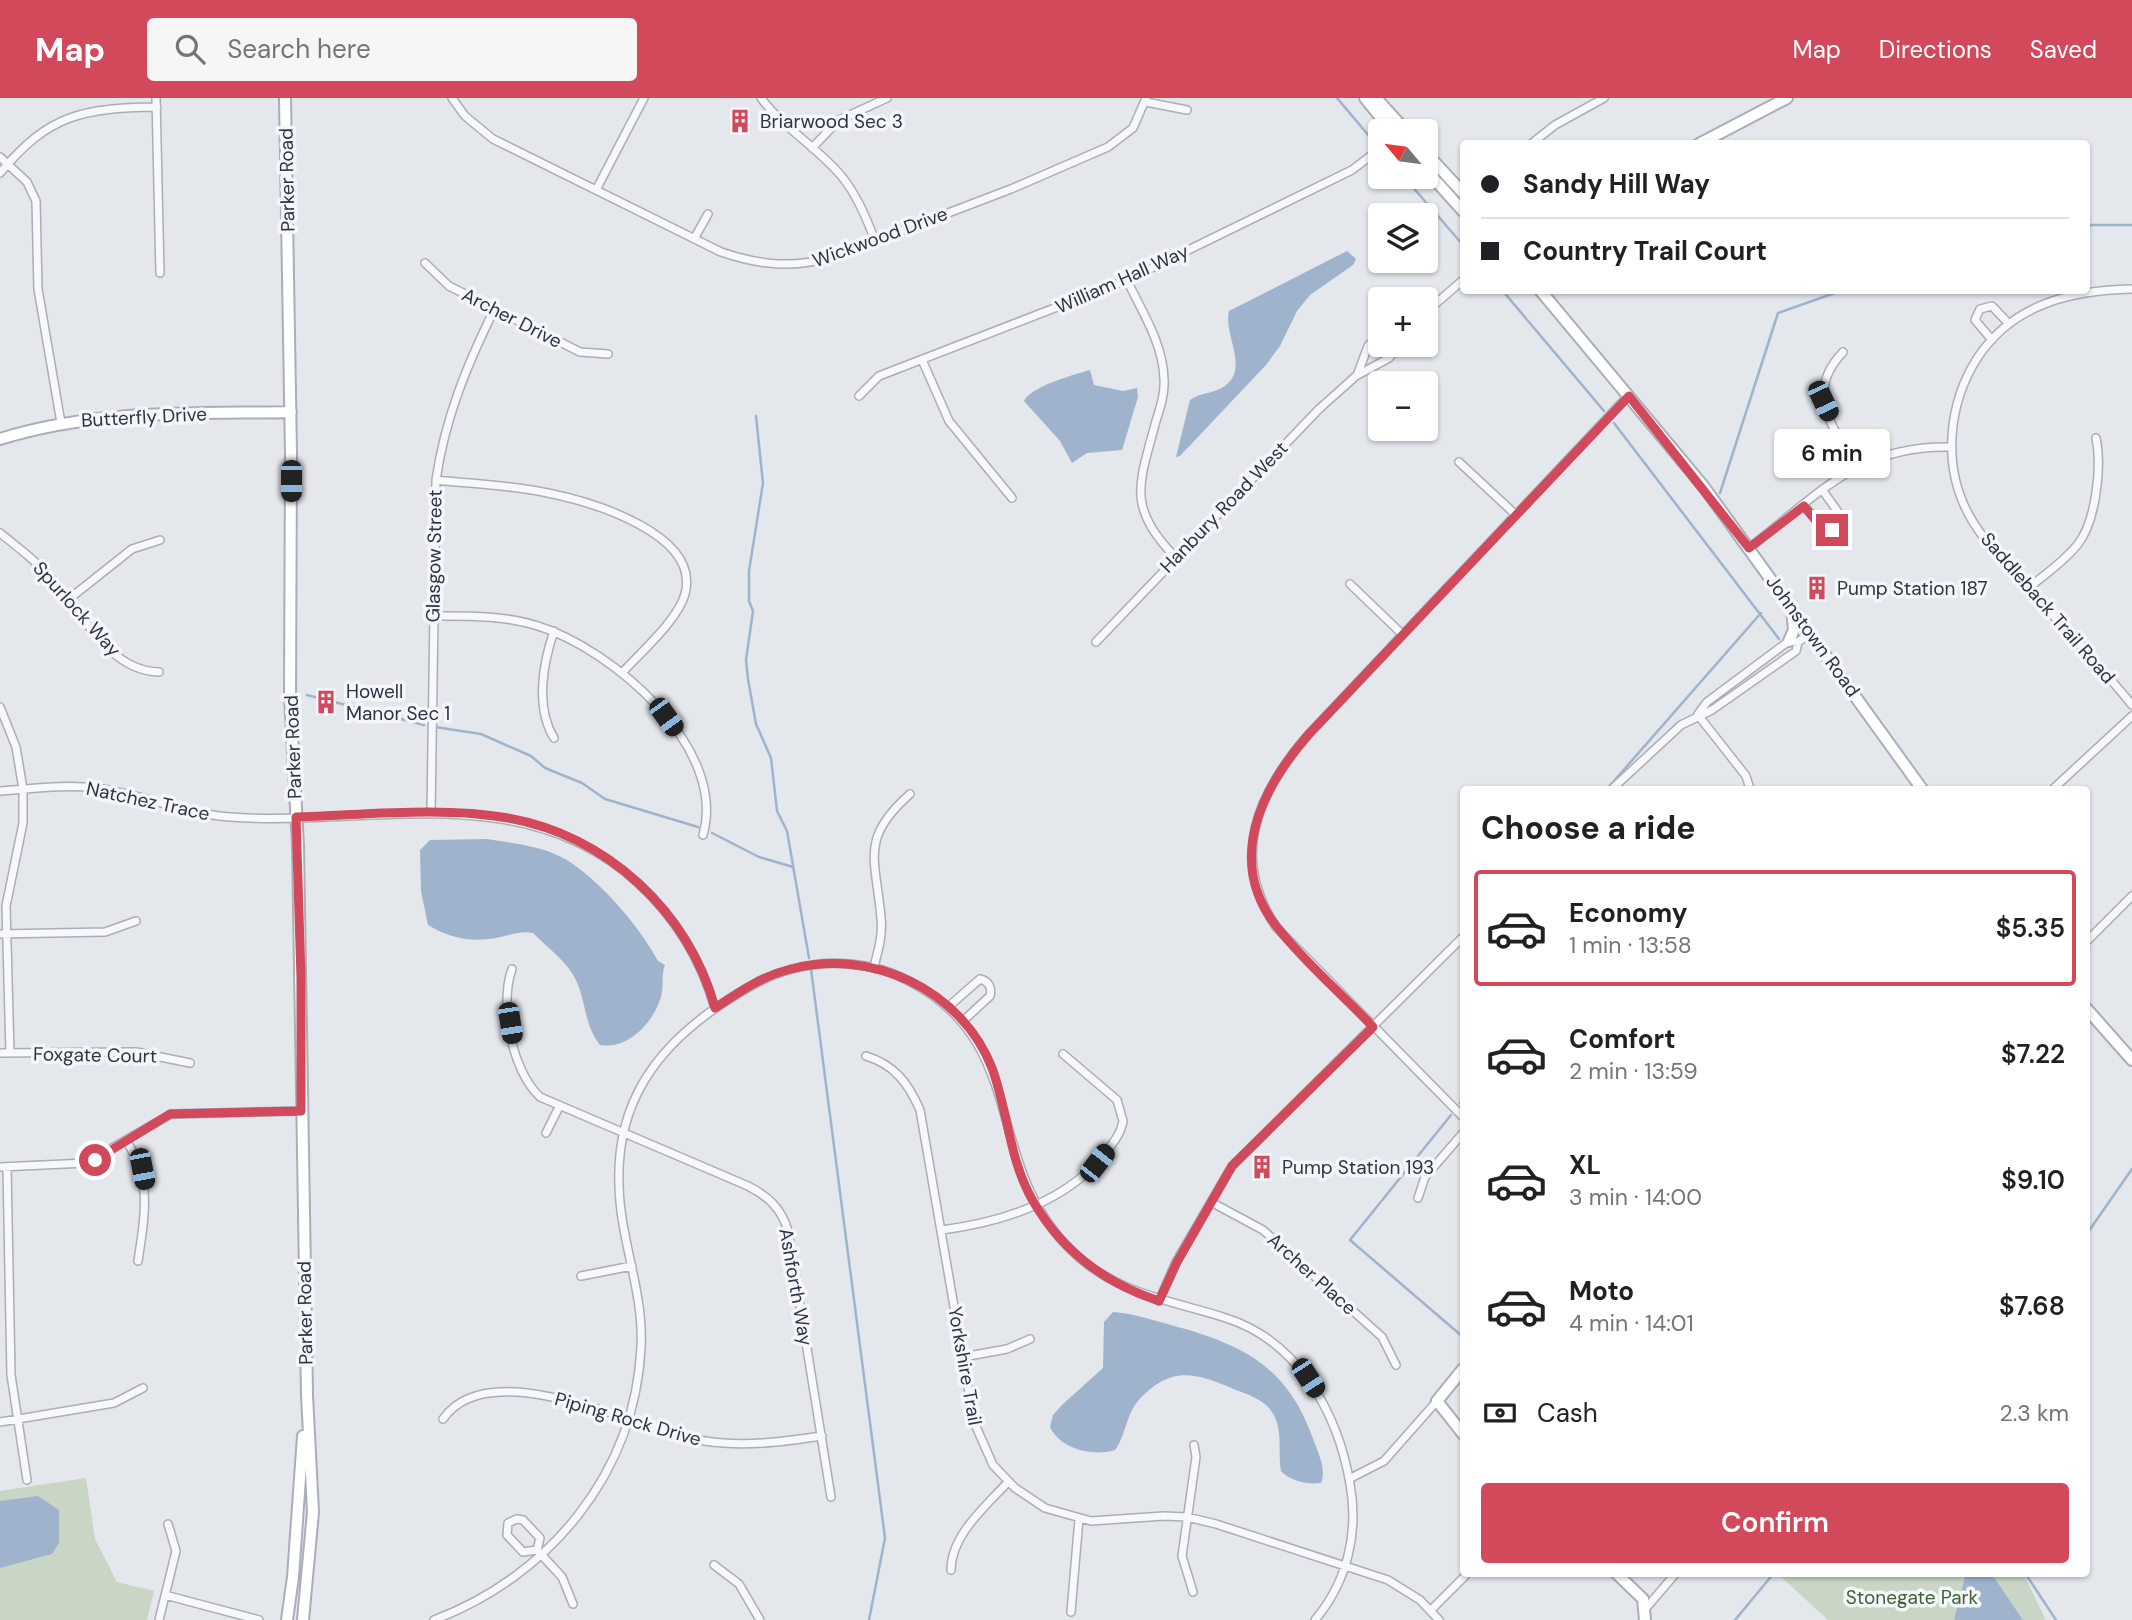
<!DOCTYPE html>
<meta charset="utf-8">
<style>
body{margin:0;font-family:"DM Sans",sans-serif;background:#f6f6f6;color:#202124;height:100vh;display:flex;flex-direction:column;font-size:26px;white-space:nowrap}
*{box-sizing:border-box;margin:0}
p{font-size:23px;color:#757577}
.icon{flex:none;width:38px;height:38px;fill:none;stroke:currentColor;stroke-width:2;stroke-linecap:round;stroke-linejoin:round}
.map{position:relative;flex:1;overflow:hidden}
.sheet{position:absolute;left:1460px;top:688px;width:630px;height:791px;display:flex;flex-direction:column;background:#fff;border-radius:7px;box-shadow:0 2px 5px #0004}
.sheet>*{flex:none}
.top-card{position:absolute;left:1460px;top:42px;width:630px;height:154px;border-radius:7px;box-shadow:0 2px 5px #0004;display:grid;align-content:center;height:154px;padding:0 21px;background:#fff}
.needle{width:46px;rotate:299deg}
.tools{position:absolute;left:1368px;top:21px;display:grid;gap:14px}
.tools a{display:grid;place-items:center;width:70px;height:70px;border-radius:7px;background:#fff;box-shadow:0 2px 5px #0004;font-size:35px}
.end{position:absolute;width:32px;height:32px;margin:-16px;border:9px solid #d1495b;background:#fff;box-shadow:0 0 0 4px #fff}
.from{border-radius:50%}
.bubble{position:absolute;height:49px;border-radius:7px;background:#fff;box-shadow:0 2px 5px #0004;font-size:23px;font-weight:600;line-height:49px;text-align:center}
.car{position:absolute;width:21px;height:42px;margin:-21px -10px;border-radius:9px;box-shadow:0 0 5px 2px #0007;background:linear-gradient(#222 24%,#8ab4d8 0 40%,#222 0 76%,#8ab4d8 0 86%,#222 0)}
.top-card b{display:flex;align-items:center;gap:24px;height:66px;font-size:26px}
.top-card b+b{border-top:2px solid #e0e0e0}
.top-card i{width:18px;height:18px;background:#202124}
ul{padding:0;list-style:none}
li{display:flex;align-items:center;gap:21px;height:116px;margin:0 14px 10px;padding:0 7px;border:4px solid transparent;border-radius:7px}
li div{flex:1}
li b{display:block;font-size:26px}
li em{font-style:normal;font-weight:600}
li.current{border-color:#d1495b}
li>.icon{width:63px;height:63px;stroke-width:1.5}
h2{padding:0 21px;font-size:32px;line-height:84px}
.pay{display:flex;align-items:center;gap:18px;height:77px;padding:0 21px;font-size:26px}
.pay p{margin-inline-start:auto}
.primary-button{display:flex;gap:14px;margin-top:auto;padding:14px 21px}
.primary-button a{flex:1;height:80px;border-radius:7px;background:#d1495b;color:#fff;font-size:28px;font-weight:600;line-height:80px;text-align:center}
header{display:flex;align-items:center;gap:42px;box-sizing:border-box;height:98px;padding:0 35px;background:#d1495b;color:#fff}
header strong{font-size:33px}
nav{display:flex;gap:38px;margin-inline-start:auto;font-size:24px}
.search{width:490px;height:63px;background:#f6f6f6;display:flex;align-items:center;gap:18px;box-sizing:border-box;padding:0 24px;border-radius:7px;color:#757577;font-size:26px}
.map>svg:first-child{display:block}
</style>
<header>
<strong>Map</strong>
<div class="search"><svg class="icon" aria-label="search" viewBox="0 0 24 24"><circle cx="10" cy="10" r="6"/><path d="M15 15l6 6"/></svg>Search here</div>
<nav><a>Map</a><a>Directions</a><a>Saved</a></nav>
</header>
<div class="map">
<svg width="2132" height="1522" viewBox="0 0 2132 1522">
<rect width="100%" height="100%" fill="#e4e7ec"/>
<!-- green -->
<path fill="#c9d6c5" d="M 86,1380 L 95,1441 L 117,1484 L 154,1493 L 147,1522 L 0,1522 L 0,1393 Z
M 1777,1475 L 2023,1475 L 2046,1522 L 1828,1522 Z"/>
<!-- water -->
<path fill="#9fb4cc" d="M 1347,153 L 1356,161 L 1353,167 L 1310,197 L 1297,213 L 1280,248 L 1266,267 L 1180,358 L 1176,359 L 1190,302 C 1201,294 1215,296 1226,287 C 1249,269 1223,236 1229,213 Z
M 1090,272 L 1094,287 L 1123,293 L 1137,290 L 1138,299 L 1122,352 L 1087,355 L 1072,365 L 1060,343 L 1024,303 C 1030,289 1075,276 1090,272 Z
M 487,741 C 512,745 543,748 565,761 C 599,781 640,829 658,863 L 665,867 C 661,876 664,887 661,899 C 653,925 628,952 600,947 C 582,924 587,898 572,875 C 562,860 546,848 533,835 C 518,832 504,840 488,841 C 467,844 446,838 428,827 L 421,793 L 420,752 L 430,742 Z
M 1113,1214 C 1132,1215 1152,1222 1171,1227 C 1241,1246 1286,1267 1312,1338 C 1317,1353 1327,1370 1321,1385 C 1308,1387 1290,1383 1281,1373 C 1277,1352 1285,1329 1269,1310 C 1261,1301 1247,1296 1236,1292 C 1197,1275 1171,1266 1138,1303 C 1126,1317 1126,1337 1115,1352 C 1093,1359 1060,1351 1050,1329 L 1053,1317 L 1063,1306 L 1103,1270 L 1104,1224 Z
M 38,1398 L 59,1412 L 59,1445 L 52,1456 L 0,1470 L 0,1403 Z
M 1966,1475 L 1991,1475 L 2023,1522 L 1954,1522 Z"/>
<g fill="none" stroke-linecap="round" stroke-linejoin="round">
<!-- stream -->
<path stroke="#9fb4cc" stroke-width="2.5" d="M 1337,0 L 1375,45
M 1404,79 L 1463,147
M 2086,127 L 2132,127
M 1502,192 L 1604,313
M 756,318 L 763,385 L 749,473 L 749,503 L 753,513 L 746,562 L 748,581 L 756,626 L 771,660 L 777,713 L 787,733 L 809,860
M 1614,325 L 1779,541
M 1720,395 L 1778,215 L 1843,192
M 307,597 L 424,627
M 435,629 L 481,636 L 531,658 L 545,670 L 582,685 L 605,701 L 698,729
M 1607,691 L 1761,515
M 712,735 L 759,759 L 793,769
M 811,871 L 885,1440 L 869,1522
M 1460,1005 L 1463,1002
M 1451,1017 L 1350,1142 L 1463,1239
M 2086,1137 L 2132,1071
M 2025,1475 L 2056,1522
M 1735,1522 L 1774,1475"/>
<!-- street casing -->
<g stroke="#a9aeb7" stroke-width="10">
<path id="street" d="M 156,0 L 160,175
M 452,0 L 465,18 L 493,41 L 721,154 C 762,168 797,171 838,157 L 1011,91 L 1108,49 L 1133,30 L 1146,0
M 761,0 C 784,31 819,50 843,80 C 858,99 867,121 875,143
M 1146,4 L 1187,12
M 1531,46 L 1555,27 L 1604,0
M 812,50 L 839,22 L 887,0
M 0,59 L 27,84 L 36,103 L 38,191 L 61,325
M 0,75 C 49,16 83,10 157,9
M 596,92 L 644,0
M 694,141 L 708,116
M 425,165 L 449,188 L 580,254 L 608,256
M 1127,182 C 1142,214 1163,245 1164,281 C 1165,296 1160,310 1156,323 C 1139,387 1126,408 1176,460
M 2132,191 C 2072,192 2013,206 1978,259 C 1948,305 1942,368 1969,417 C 1986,448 2013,473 2036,499 C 2069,535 2102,570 2132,607
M 1426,214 L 1463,182
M 1992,242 L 1975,222 L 1980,211 L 1992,208 L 2009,226
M 1843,254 C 1804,295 1832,327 1856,369
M 923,264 L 949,323 L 1012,400
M 1358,275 L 1368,248 L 1381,235
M 859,298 L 879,278 L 1127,182 L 1352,72 L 1381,50
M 1459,364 L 1516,417
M 436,382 C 473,386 511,387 548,395 C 592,404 701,436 685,496 C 678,522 640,555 622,575
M 1804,408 L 1826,432 L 1837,429 L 1841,418 L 1823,393
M 0,435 C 19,450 37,464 53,482 C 82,515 109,573 159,574
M 1749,450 C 1818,397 1859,346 1952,349
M 1350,486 L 1402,536
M 2029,490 C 2045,476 2065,463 2078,446 C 2096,423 2102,368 2096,340
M 69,501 L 132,451 L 160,442
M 432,518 C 468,518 504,517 538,528 C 612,551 728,650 703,737
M 1096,544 L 1319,311 L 1356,278 L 1389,260 L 1399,247
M 0,609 L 16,649 L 23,691 L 23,725 L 6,808 L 10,955
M 1698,616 L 1707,604 L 1789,543 L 1798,544 L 1811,535
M 1698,617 L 1746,678 L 1750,691
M 554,640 C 535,609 543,565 554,533
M 1612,691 L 1681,627 L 1712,612 L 1796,553 L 1798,544
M 2053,691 L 2132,618
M 0,693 C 31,691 64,686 96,690 C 142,696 184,716 230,719 C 371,729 522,679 638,785 C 675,819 701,862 715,910
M 431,716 L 436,382 C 445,320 467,267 494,212
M 0,836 L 105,834 L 136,823
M 2086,844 L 2132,798
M 874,869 C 878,853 883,837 881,820 C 876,761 859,741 910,696
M 512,871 C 499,907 512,973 540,999 L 748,1088 C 768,1098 782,1111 788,1133 L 831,1399
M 948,909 L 980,881 C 989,883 992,890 990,898 L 963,923
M 0,955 L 136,954 L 190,965
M 866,958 C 895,967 908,985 920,1012 L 974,1324 L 993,1367 L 1015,1390 L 1045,1410 L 1091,1423 L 1164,1418 L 1187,1419 L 1216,1426 L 1388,1482 L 1420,1502 L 1439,1522
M 1463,1019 L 1276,829 C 1229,758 1258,695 1308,637 L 1628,298
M 546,1035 L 559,1009
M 126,1042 C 152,1083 145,1116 138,1163
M 0,1069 L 86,1065 L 171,1016 L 301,1013
M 7,1069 L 11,1277 L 27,1382
M 1418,1100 L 1425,1079 L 1463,1035
M 1211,1104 L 1263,1132 L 1382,1239 L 1396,1267
M 942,1132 C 1002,1124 1066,1105 1105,1055 C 1113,1045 1121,1036 1123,1023 L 1117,1002 L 1063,956
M 581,1178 L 632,1168
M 1159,1203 L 1176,1164 L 1232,1068 L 1463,839
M 963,1259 L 1007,1251 L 1030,1241
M 443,1321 C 490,1253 638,1332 705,1343 C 744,1349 782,1344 822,1338
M 0,1324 L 114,1305 L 143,1290
M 1349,1381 L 1384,1363 L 1437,1303
M 537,1452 L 523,1454 L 507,1437 L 508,1425 L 517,1421 L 523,1422 L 540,1440 L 537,1452 L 562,1479 L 573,1506
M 714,1467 L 739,1486 L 760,1522
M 951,1472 C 951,1437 986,1408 1008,1384
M 1193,1494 L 1182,1458 L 1196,1359 L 1194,1347
M 165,1497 L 259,1522
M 1647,1509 L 1676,1475
M 1431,1512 L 1465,1478
M 1071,1514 L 1079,1421
M 159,1522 L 176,1453 L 168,1426
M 434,1522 C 550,1478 635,1375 641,1249 C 644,1194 620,1142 619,1087 C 616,1006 655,951 720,907 C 743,892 765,878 792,871 C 831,861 872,864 907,882 C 1031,944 982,1066 1071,1152 C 1115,1196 1170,1202 1226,1220 C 1298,1243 1338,1315 1350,1386 C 1359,1435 1347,1484 1315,1522"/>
</g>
<!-- secondary casing -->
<g stroke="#a9aeb7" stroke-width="14">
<path id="secondary" d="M 285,0 L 291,356 L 290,598 L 298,748 L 307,1297 L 313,1414 L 303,1522
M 1365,0 L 1392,33
M 1376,0 L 1406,33
M 1699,46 L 1787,0
M 1426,55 L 1463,95
M 1426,72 L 1463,113
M 1540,192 L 1704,389 L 1922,691
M 0,341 C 95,311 193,316 291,314
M 1789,543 L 1794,532 L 1792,511
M 2086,910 L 2132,962
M 1463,1271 L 1437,1303 L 1463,1336
M 1616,1475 L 1643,1501 L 1645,1522
M 287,1522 L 293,1479 L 303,1338"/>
</g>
<!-- street -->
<use href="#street" stroke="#f7f8fa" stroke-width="7"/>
<!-- secondary -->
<use href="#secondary" stroke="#fff" stroke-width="10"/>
</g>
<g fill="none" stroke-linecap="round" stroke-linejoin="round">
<!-- route -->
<path stroke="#d1495b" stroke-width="9" d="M 95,1062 L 170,1016 L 301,1013 L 301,880 L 296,719 C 363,717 442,708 508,720 C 607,738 688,813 715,910 C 739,894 762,878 791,871 C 871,850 961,891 992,970 C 1008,1013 1009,1062 1033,1103 C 1062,1153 1104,1185 1159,1203 L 1177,1164 L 1232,1068 L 1373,929 C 1342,896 1305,865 1277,829 C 1225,764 1261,691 1308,637 L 1629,298 L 1749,450 L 1804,408 L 1820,428 L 1832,432"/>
</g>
<!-- icons -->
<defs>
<g id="building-bare" transform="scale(1.89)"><path d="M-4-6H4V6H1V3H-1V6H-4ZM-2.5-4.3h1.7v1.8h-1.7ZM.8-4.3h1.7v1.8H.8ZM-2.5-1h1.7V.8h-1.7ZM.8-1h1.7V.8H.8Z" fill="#d1495b" stroke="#f4f6f9" stroke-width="2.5" paint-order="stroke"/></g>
</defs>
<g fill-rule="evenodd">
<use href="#building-bare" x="740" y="23"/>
<use href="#building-bare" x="1817" y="490"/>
<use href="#building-bare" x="326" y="604"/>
<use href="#building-bare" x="1262" y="1069"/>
</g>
<g text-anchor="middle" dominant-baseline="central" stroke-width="7" stroke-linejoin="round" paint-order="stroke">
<!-- poi labels -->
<g font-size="19" fill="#2b3445" stroke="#f4f6f9" text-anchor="start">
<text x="760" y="23">Briarwood Sec 3</text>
<text x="1837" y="490">Pump Station 187</text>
<text x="346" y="593">Howell<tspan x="346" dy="22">Manor Sec 1</tspan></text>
<text x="1282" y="1069">Pump Station 193</text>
</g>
<!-- street labels -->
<g font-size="19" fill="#2b3445" stroke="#f4f6f9">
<text transform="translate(287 82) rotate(-91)">Parker Road</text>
<text transform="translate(880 139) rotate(-20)">Wickwood Drive</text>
<text transform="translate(1122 181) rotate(-24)">William Hall Way</text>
<text transform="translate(512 220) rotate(27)">Archer Drive</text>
<text transform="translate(144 319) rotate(-3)">Butterfly Drive</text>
<text transform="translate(1224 409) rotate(-46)">Hanbury Road West</text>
<text transform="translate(434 458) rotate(-89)">Glasgow Street</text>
<text transform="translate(2048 510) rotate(49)">Saddleback Trail Road</text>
<text transform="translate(77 511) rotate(48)">Spurlock Way</text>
<text transform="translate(1813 538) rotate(54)">Johnstown Road</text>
<text transform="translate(293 649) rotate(-92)">Parker Road</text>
<text transform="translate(148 703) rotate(12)">Natchez Trace</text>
<text transform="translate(95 957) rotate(1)">Foxgate Court</text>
<text transform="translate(1312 1176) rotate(42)">Archer Place</text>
<text transform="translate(796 1189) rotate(80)">Ashforth Way</text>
<text transform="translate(305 1215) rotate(-91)">Parker Road</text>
<text transform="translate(965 1268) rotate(80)">Yorkshire Trail</text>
<text transform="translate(628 1321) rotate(16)">Piping Rock Drive</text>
</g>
<!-- park labels -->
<g font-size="19" fill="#3f6138" stroke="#f4f6f9">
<text x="1912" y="1499">Stonegate Park</text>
</g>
</g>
</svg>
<div class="tools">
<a><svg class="needle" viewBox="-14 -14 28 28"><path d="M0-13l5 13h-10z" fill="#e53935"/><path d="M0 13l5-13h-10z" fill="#757577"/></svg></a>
<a><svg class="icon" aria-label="layers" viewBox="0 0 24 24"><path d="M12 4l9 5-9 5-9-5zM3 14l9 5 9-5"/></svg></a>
<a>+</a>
<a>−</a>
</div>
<i class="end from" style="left:95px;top:1062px"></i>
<i class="end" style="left:1832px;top:432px"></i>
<div class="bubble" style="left:1774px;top:331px;width:116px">6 min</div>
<i class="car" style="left:1823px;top:303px;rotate:155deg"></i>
<i class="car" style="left:291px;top:383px;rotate:180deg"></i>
<i class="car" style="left:666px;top:619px;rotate:144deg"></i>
<i class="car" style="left:510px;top:925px;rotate:171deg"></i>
<i class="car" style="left:1097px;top:1065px;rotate:38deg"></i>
<i class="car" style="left:142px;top:1071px;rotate:169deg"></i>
<i class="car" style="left:1308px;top:1280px;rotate:147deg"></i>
<div class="top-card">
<b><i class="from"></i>Sandy Hill Way</b>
<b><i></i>Country Trail Court</b>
</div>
<section class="sheet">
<h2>Choose a ride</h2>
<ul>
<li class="current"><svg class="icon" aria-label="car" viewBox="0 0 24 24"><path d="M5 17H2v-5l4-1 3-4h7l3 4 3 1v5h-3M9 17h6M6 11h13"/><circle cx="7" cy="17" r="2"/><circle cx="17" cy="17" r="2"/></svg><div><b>Economy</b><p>1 min · 13:58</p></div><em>$5.35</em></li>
<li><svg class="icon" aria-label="car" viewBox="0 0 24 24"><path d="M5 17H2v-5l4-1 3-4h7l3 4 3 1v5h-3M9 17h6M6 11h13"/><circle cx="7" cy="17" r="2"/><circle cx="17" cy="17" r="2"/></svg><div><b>Comfort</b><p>2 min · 13:59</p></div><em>$7.22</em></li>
<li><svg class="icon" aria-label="car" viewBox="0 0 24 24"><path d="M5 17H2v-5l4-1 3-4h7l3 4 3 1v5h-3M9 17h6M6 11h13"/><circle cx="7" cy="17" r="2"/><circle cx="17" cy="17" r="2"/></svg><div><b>XL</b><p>3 min · 14:00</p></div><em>$9.10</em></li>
<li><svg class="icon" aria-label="car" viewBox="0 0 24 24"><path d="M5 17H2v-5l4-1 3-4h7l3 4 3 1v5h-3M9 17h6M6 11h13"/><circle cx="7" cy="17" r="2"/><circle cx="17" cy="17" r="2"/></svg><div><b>Moto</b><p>4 min · 14:01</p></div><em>$7.68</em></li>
</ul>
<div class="pay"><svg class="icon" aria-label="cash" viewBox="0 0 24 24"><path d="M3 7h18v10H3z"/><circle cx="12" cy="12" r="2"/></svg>Cash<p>2.3 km</p></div>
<div class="primary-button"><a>Confirm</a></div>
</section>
</div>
